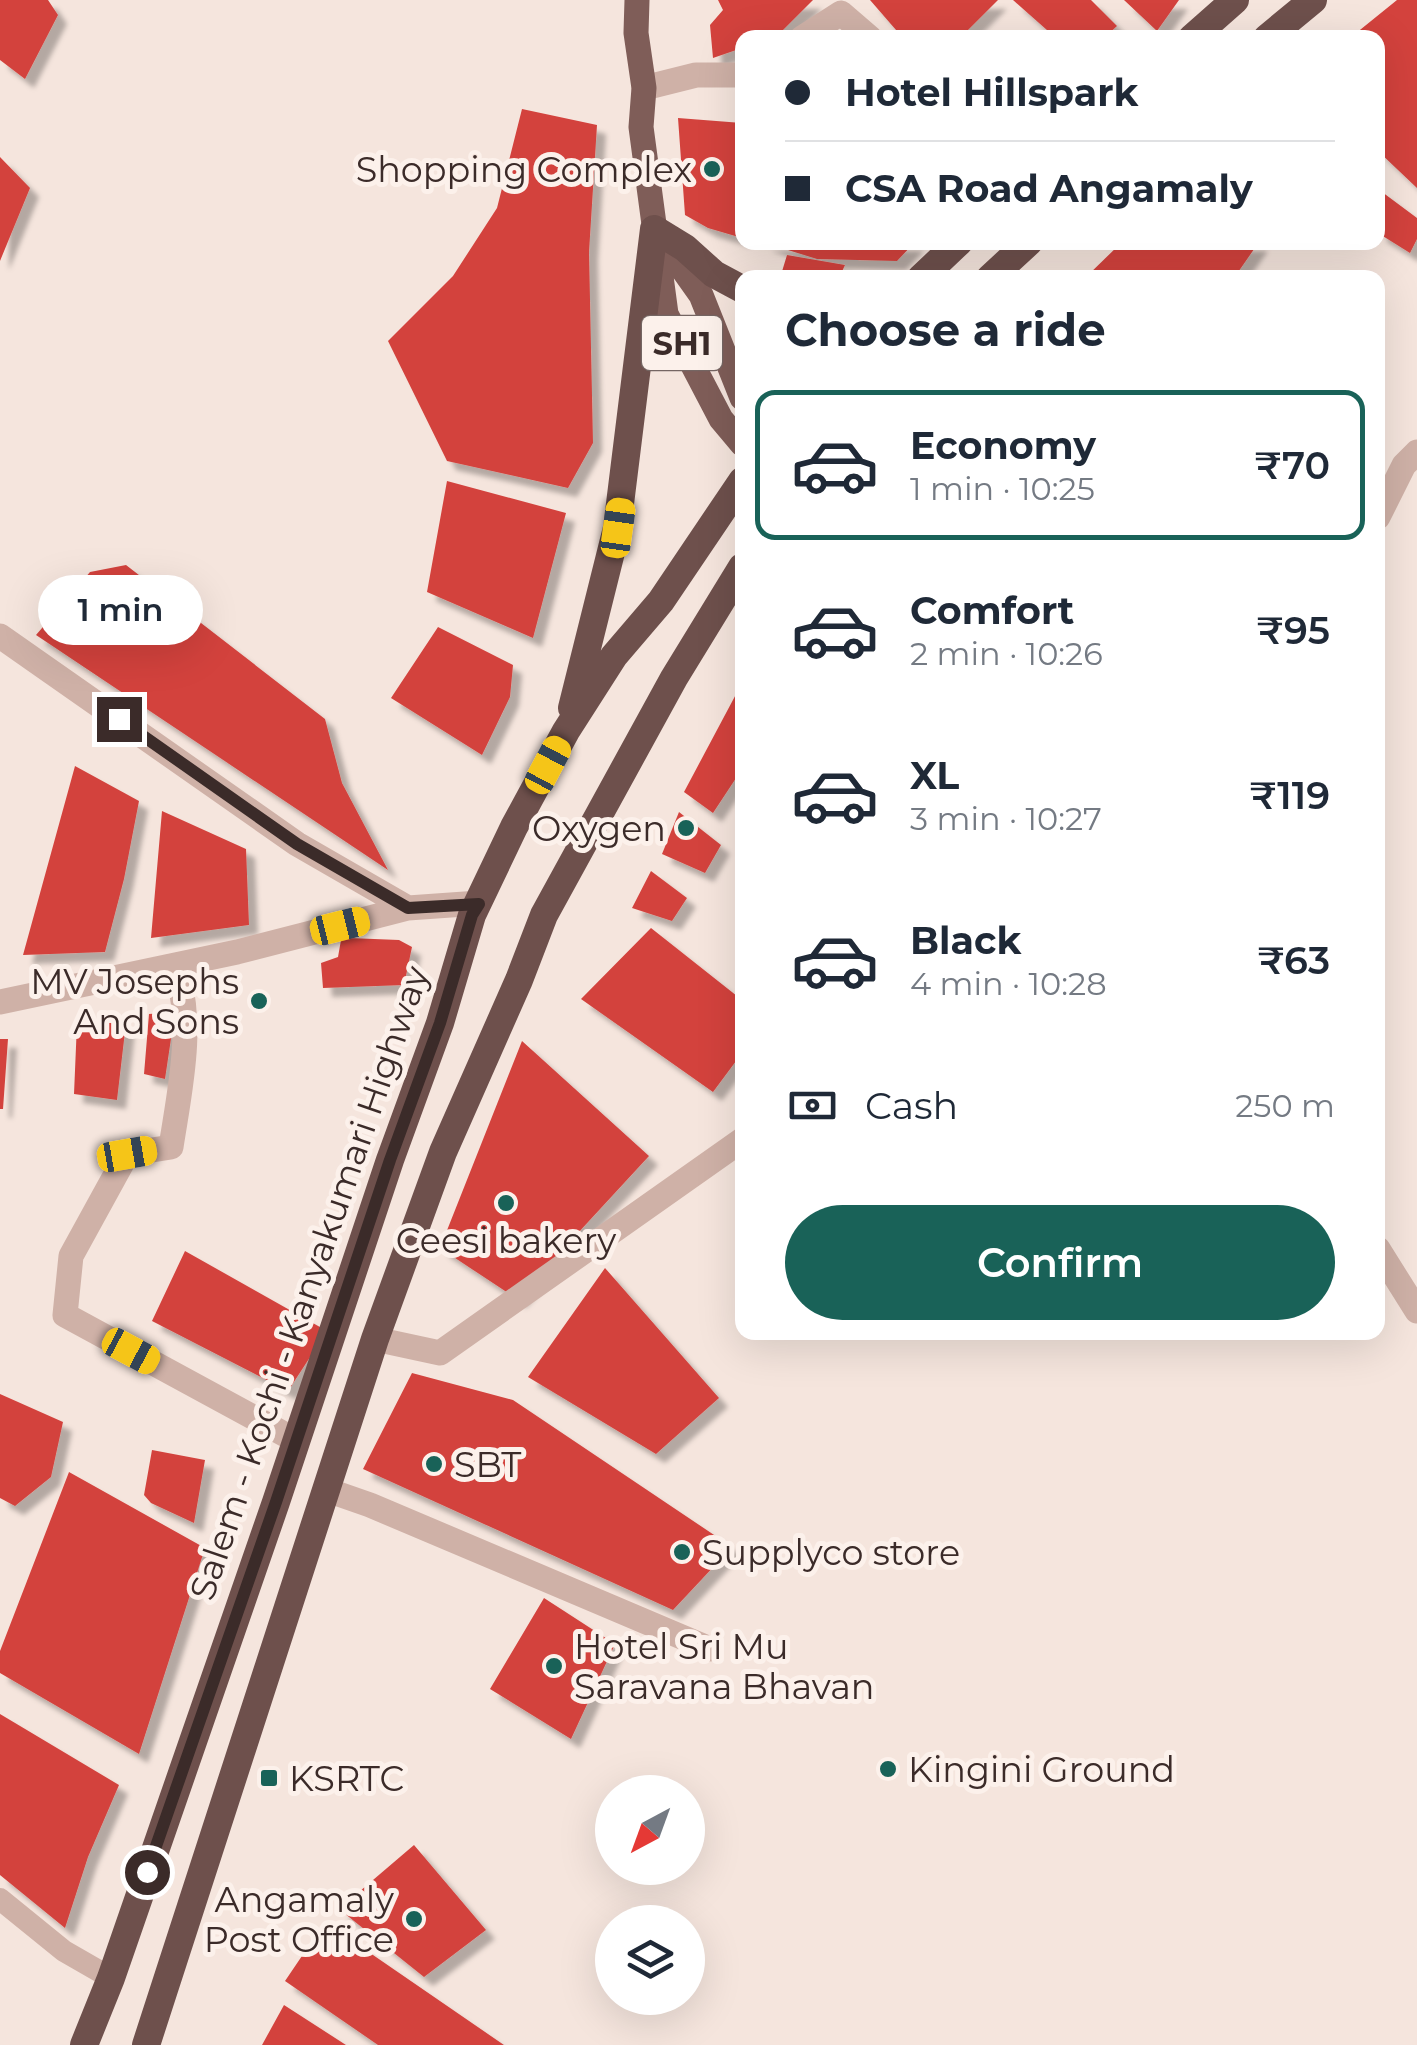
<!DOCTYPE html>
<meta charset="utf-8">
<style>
body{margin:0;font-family:Montserrat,sans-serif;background:#f2f2f3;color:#1f2937;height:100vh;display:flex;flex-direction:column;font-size:38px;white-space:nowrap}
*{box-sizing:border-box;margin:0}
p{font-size:32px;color:#747a83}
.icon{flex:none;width:55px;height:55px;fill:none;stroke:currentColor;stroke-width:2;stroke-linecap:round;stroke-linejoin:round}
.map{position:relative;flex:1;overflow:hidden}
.panel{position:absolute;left:735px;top:270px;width:650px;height:1070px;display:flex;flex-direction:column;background:#fff;border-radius:20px;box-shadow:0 10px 40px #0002}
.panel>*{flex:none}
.guide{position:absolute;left:735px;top:30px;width:650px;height:220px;border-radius:20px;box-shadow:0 10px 40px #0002;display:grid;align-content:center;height:220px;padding:0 50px;background:#fff}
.needle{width:65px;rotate:221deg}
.fabs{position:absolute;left:595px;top:1775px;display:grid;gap:20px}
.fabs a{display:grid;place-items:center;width:110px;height:110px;border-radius:50%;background:#fff;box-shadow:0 10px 40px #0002;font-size:50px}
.end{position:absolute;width:45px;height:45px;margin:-22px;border:12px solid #3b2b29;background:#fff;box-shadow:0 0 0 5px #fff}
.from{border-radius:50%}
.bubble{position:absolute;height:70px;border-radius:35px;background:#fff;box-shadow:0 10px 40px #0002;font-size:32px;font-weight:600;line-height:70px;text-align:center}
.car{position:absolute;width:30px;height:60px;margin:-30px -15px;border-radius:12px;box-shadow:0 0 8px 2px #0007;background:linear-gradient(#f5c518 24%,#345 0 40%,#f5c518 0 76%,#345 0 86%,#f5c518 0)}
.guide b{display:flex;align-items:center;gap:35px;height:95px;font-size:38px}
.guide b+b{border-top:2px solid #e0e1e3}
.guide i{width:25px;height:25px;background:#1f2937}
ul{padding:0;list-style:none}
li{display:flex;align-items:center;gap:30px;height:150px;margin:0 20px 15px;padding:0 30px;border:5px solid transparent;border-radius:20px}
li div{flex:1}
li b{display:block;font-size:38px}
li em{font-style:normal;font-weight:600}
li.active{border-color:#196258}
li>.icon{width:90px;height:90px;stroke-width:1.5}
h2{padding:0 50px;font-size:45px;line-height:120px}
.pay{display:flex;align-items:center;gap:25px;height:110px;padding:0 50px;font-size:38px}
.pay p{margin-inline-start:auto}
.action{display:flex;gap:20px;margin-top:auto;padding:20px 50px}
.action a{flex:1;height:115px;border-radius:60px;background:#196258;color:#fff;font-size:40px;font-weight:600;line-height:115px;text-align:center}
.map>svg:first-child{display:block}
</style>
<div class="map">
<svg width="1417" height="2045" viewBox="0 0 1417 2045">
<defs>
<filter id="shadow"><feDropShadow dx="9" dy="9" stdDeviation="2.5" flood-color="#0004"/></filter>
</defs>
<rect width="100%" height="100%" fill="#f5e5dd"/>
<!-- building -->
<path fill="#d3433e" filter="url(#shadow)" d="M 0,0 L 48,0 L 58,15 L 25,79 L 0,60 Z
M 718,0 L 813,0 L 776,37 L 742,38 L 742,48 L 713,58 L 710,25 L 723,10 Z
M 870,0 L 998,0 L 960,38 L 903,38 Z
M 1013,0 L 1091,0 L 1117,26 L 1104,38 L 1056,38 Z
M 1124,0 L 1179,0 L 1157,31 Z
M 1397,0 L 1417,0 L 1417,188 L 1378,151 L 1378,38 L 1350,38 Z
M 522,109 L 597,125 L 589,252 L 593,443 L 568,488 L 447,461 L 388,341 L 453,276 L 497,208 Z
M 678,118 L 742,123 L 742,238 L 708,228 L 685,215 Z
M 0,157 L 30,188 L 0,261 Z
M 1378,189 L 1417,218 L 1417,239 L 1410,253 L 1378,233 Z
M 762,242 L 915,242 L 897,261 L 817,259 Z
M 1122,242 L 1259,242 L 1234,278 L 1085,278 Z
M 787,255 L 845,265 L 839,278 L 780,278 Z
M 447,481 L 566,513 L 533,638 L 427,592 Z
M 126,565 L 325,719 L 342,783 L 388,870 L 36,635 L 90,572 Z
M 438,627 L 513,665 L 510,697 L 482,755 L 391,698 Z
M 742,683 L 742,769 L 713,813 L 684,792 Z
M 75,766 L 139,801 L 124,879 L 105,952 L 23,955 Z
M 162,811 L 246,849 L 249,925 L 151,938 Z
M 679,812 L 721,845 L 705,873 L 662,854 Z
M 651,871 L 687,898 L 672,921 L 632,908 Z
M 651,928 L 742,1000 L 742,1053 L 713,1092 L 581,999 Z
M 349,938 L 399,940 L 412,947 L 404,985 L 323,988 L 321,963 L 338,957 L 341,940 Z
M 175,1012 L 165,1079 L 144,1074 L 149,1014 Z
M 77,1023 L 126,1023 L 117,1100 L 74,1094 Z
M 0,1039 L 8,1039 L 3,1109 L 0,1109 Z
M 522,1041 L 649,1156 L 517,1299 L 440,1248 Z
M 185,1251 L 327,1331 L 288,1391 L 152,1321 Z
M 605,1268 L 719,1398 L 656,1454 L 528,1377 Z
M 412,1373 L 513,1400 L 732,1547 L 673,1610 L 363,1469 Z
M 0,1394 L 63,1422 L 51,1477 L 15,1506 L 0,1498 Z
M 152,1450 L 205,1460 L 194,1523 L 151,1503 L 144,1495 Z
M 69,1472 L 205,1548 L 139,1754 L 0,1673 L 0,1651 Z
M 544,1598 L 615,1644 L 571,1739 L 490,1689 Z
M 0,1714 L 119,1785 L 88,1857 L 65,1928 L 0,1875 Z
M 414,1845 L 486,1930 L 424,1977 L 339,1909 Z
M 325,1922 L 504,2045 L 378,2045 L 285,1981 Z
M 284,2005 L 346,2045 L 262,2045 Z"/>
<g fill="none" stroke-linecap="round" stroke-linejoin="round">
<!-- service -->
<path stroke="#cfb1a7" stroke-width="22" d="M 0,1899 L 64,1951 L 111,1978"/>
<!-- minor -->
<path stroke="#cfb1a7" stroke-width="25" d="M 802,38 L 841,13 L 870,38
M 644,88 L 696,75 L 742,75
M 1378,517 L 1404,465 L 1417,452
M 0,636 L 297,844 L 408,908
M 175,965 C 195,1024 180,1088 171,1147 L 127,1154 L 71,1256 L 65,1315 L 295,1440
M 0,1002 L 237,952 L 408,908 L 479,903
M 1378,1249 L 1417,1311
M 375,1339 L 440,1353 L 742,1140
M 327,1490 L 370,1505 L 710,1649"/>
<!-- primary -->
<path stroke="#7f5d58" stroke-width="25" d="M 637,0 L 636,33 L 644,88 L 641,127 L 666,314 L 721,419 L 742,444
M 657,233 L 701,295 L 742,398"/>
<!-- trunk -->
<path stroke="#6e504c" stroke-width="28" d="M 1192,38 L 1235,0
M 1267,38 L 1313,0
M 921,278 L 959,242
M 990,278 L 1029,242
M 572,708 L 617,528 L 654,229 L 685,248 L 714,274 L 742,289
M 84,2045 L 111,1978 L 276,1502 L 390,1160 L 440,1023 L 472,915 L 514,827 L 566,731 L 614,656 L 661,601 L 742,481
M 146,2045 L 375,1339 L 443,1152 L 519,980 L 544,915 L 674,678 L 742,567"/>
</g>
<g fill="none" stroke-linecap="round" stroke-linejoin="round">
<!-- route -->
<path stroke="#3b2b29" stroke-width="12" d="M 119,719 L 297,844 L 408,908 L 479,904 L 472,915 L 440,1023 L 390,1160 L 276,1502 L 147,1872"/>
</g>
<!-- markers -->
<g fill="#196258" stroke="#fcf1eb" stroke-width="4">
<circle cx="712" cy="169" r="10"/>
<circle cx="686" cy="828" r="10"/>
<circle cx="259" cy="1001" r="10"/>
<circle cx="506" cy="1203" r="10"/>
<circle cx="434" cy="1464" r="10"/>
<circle cx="682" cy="1552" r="10"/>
<circle cx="554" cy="1666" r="10"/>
<circle cx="888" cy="1769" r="10"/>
<rect x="259" y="1768" width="20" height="20" rx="5"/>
<circle cx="414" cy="1919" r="10"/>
</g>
<g text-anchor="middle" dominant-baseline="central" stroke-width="10" stroke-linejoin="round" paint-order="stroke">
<!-- shield labels -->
<rect fill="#fcf1eb" stroke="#756663" stroke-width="2.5" x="642" y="316" width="80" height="54" rx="8"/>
<g font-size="32" font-weight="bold" fill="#3b2b29">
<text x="682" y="343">SH1</text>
</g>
<!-- poi labels -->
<g font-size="35" fill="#3b2b29" stroke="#fcf1eb" text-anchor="start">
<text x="692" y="169" text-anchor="end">Shopping Complex</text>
<text x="666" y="828" text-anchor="end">Oxygen</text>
<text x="239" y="981" text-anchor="end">MV Josephs<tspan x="239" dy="40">And Sons</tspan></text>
<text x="506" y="1240" text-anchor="middle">Ceesi bakery</text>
<text x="454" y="1464">SBT</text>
<text x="702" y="1552">Supplyco store</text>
<text x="574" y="1646">Hotel Sri Mu<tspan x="574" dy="40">Saravana Bhavan</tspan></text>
<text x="908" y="1769">Kingini Ground</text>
<text x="289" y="1778">KSRTC</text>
<text x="394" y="1899" text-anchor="end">Angamaly<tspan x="394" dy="40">Post Office</tspan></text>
</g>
<!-- street labels -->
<g font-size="35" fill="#3b2b29" stroke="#fcf1eb">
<text transform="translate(309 1283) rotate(-71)">Salem - Kochi - Kanyakumari Highway</text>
</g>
</g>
</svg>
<div class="fabs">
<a><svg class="needle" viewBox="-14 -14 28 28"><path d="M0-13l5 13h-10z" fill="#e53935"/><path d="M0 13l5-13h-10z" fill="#747a83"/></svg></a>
<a><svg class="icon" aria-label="layers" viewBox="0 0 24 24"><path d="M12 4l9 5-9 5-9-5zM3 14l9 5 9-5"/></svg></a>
</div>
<i class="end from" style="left:147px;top:1872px"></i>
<i class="end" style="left:119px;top:719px"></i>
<div class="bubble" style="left:38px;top:575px;width:165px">1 min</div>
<i class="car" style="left:618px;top:528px;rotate:8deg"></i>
<i class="car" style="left:548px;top:765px;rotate:28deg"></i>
<i class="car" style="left:340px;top:926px;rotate:76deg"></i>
<i class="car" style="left:127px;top:1154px;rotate:80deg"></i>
<i class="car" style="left:131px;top:1351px;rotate:118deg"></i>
<div class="guide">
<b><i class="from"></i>Hotel Hillspark</b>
<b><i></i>CSA Road Angamaly</b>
</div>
<section class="panel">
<h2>Choose a ride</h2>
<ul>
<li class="active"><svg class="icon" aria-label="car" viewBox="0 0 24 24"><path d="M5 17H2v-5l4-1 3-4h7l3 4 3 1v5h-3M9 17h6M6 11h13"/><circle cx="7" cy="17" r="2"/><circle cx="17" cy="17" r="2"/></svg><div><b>Economy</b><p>1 min · 10:25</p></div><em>₹70</em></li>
<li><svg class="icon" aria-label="car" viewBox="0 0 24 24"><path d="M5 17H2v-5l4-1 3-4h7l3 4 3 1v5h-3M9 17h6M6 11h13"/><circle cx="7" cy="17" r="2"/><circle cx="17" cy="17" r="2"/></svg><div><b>Comfort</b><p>2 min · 10:26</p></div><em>₹95</em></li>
<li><svg class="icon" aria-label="car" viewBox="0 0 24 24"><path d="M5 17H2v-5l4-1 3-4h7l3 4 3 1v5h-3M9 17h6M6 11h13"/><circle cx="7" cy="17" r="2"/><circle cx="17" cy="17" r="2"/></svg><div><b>XL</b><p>3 min · 10:27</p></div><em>₹119</em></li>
<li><svg class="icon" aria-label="car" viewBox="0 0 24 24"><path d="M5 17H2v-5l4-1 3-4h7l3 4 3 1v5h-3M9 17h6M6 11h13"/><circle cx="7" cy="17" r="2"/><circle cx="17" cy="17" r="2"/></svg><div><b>Black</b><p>4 min · 10:28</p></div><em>₹63</em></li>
</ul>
<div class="pay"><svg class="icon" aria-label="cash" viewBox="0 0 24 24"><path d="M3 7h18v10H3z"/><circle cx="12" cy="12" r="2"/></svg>Cash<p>250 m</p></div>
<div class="action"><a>Confirm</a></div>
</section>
</div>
